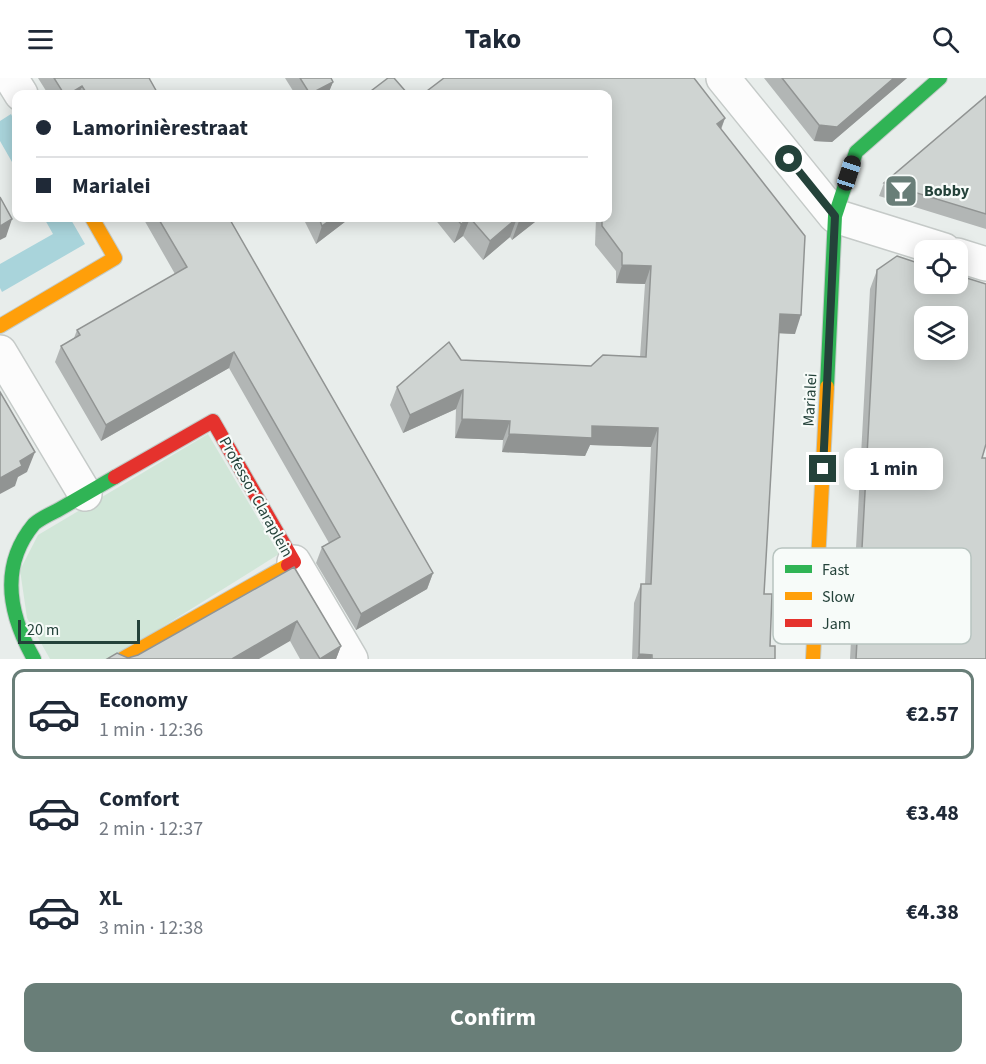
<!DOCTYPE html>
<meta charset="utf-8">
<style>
body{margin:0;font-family:"Source Sans 3",sans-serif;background:#f2f2f3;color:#1f2937;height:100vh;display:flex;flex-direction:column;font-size:22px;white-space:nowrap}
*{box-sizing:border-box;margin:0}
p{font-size:20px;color:#747a83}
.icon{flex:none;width:33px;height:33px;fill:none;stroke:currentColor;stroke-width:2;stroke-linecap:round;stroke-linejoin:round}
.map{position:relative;height:581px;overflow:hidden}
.panel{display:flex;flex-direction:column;background:#fff;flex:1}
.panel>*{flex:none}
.hud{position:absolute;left:12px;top:12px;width:600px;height:132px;border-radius:12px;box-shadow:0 3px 15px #0003;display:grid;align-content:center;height:132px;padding:0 24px;background:#fff}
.fabs{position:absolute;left:914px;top:162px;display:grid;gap:12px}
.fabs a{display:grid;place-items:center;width:54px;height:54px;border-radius:12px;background:#fff;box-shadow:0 3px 15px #0003;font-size:30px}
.scale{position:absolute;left:18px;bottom:15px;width:122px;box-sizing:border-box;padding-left:6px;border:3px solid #24423a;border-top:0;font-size:16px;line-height:21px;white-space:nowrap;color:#24423a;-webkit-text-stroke:4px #f7fbf9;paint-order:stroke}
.end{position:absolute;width:27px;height:27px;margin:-14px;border:8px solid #24423a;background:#fff;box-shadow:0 0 0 3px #fff}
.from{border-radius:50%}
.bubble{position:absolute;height:42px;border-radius:12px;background:#fff;box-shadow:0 3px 15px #0003;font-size:20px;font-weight:700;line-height:42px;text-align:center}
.car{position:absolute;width:18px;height:36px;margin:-18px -9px;border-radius:8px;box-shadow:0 0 4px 2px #0007;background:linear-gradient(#222 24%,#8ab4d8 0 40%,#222 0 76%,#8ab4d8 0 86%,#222 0)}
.hud b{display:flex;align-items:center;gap:21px;height:57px;font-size:22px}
.hud b+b{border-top:2px solid #e0e1e3}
.hud i{width:15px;height:15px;background:#1f2937}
ul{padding:10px 0 0;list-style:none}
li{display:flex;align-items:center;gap:18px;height:90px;margin:0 12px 9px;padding:0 12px;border:3px solid transparent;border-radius:12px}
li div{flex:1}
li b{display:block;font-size:22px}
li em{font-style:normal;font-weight:700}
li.active{border-color:#697e78}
li>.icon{width:54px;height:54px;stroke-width:1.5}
.primary-button{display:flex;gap:12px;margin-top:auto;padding:12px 24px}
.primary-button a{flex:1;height:69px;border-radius:12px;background:#697e78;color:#fff;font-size:24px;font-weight:700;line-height:69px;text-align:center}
header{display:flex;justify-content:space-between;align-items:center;height:78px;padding:0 24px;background:#fff;font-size:27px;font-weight:700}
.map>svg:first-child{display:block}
</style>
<header><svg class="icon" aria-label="menu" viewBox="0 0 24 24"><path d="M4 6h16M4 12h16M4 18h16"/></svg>Tako<svg class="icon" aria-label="search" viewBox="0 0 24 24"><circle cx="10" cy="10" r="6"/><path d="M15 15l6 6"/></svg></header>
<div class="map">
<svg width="986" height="581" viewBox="0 0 986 581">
<rect width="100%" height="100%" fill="#e8edeb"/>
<!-- green -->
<path fill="#d1e6d8" d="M 208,356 L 279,476 L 111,581 L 50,581 L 27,540 L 20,492 L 38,457 Z"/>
<!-- water -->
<path fill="#a9d4db" d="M 11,36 L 16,46 L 16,91 L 0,63 L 0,43 Z
M 44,140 L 70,140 L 85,166 L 2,214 L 0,210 L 0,186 L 53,156 Z"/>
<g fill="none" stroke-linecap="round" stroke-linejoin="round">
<!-- street casing -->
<g stroke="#c5cac8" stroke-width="36">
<path id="street" d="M 11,0 L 21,16
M 723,0 L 835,138 L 944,172
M 957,177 L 986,186
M 0,274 L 85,416
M 294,484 L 351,581"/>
</g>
<!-- fast casing -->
<g stroke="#c3cbc8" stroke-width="16">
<path id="fast" d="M 827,309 L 835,138 L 856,74 L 940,0
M 34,581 C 8,535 0,487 34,446 C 41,440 50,436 58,432 C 77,421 96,410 115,399"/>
</g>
<!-- slow casing -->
<g stroke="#c3cbc8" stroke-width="16">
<path id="slow" d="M 0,248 L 115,180 L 92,140
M 122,581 L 288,487
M 813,581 L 827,309"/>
</g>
<!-- jam casing -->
<g stroke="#c3cbc8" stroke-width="16">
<path id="jam" d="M 115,399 L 213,343 L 294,484 L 288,487"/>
</g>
<!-- street -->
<use href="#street" stroke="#fcfcfc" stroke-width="33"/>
<!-- fast -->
<use href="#fast" stroke="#30b455" stroke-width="14"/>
<!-- slow -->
<use href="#slow" stroke="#ff9f0a" stroke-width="14"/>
<!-- jam -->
<use href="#jam" stroke="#e5322d" stroke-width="14"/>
</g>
<!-- wall -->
<path fill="#b2b6b5" d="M 38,0 L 151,0 L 149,1 L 158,16 L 48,16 Z
M 285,0 L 331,0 L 333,4 L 328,16 L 295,16 Z
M 764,0 L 907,0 L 832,64 L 814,63 Z
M 986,18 L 986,151 L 879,118 L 884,105 Z
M 725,40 L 721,52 L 795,256 L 779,255 L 764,516 L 770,568 L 775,581 L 632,581 L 634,525 L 641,506 L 645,506 L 651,369 L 590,367 L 585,378 L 502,374 L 503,362 L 455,360 L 456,331 L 403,355 L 390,327 L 397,309 L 461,282 L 591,288 L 640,279 L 645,206 L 616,205 L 616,193 L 595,167 L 596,140 L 608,140 Z
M 143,140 L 229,140 L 433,495 L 427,511 L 356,552 L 316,485 L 322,469 L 329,465 L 229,290 L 101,363 L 55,284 L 61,268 L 74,260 L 77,252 L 175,196 Z
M 303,140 L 350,140 L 316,166 Z
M 434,140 L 540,140 L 512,162 L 510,159 L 483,182 L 463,158 L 454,165 Z
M 877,192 L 982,380 L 986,581 L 850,581 L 870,211 Z
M 294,489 L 341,568 L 336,581 L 300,581 L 290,563 L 128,580 L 138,577 Z"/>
<!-- shaded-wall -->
<path fill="#919493" d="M 894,0 L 907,0 L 832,64 L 814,63 L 819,47 Z
M 333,4 L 328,16 L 310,16 Z
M 82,8 L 79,16 L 69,16 Z
M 725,40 L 718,58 L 717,46 Z
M 333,140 L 350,140 L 316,166 L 322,148 Z
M 470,140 L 463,158 L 454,165 L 461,146 Z
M 517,140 L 510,159 L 483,182 L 490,163 Z
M 524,140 L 540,140 L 512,162 L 519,143 Z
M 12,141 L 6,159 L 0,162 L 0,148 Z
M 622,187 L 651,188 L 645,206 L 616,205 Z
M 780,236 L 801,237 L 795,256 L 773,255 Z
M 234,274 L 229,290 L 101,363 L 106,347 Z
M 463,312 L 456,331 L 403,355 L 410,337 Z
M 462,341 L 510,343 L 503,362 L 455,360 Z
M 592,348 L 658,350 L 651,369 L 590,367 L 585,378 L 502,374 L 509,356 Z
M 35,374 L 27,394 L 18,399 L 15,408 L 0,416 L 0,400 L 20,383 Z
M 433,495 L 427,511 L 356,552 L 361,536 Z
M 297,543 L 290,563 L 259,581 L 232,581 Z
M 341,568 L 336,581 L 320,581 Z
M 639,576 L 652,577 L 651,581 L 637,581 Z"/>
<!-- building -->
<path fill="#cfd4d2" stroke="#919493" stroke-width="1.5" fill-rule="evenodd" d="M 54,0 L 149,0 L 158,16 L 87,16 L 82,8 L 69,16 L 64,16 Z
M 300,0 L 331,0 L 333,4 L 310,16 Z
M 388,0 L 394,0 L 408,16 L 367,16 Z
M 444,0 L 694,0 L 725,40 L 717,46 L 805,158 L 801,237 L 780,236 L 764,516 L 772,516 L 770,568 L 775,568 L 775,581 L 652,581 L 652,577 L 639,576 L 641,506 L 651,506 L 658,350 L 592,348 L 592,360 L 509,356 L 510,343 L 462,341 L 463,312 L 410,337 L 397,309 L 449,264 L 461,282 L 591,288 L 603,277 L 646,279 L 651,188 L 622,187 L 622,175 L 602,148 L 602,140 L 608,140 L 608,16 L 423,16 Z
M 782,0 L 894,0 L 837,49 L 819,47 Z
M 986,18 L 986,136 L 884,105 Z
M 0,119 L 12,141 L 0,148 Z
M 158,140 L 229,140 L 433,495 L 361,536 L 322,469 L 340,459 L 234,274 L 106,347 L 61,268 L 80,257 L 77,252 L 187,189 Z
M 319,140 L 333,140 L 322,148 Z
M 456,140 L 469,140 L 461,146 Z
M 470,140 L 524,140 L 519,143 L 517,140 L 490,163 Z
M 897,178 L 924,187 L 924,206 L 957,206 L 957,197 L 986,206 L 986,366 L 982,380 L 986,380 L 986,581 L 856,581 L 877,192 ZM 924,238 L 957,238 L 957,272 L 924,272 Z
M 0,314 L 35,374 L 20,383 L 22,388 L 0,400 Z
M 294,489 L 341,568 L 320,581 L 297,543 L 232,581 L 107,581 L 117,575 L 128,580 L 138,577 Z"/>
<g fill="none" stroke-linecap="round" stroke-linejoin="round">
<!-- route -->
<path stroke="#24423a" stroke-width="8" d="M 789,81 L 835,138 L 823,391"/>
</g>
<!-- icons -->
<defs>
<g id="bar-square" transform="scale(1.725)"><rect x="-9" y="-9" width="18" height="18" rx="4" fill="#697e78" stroke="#f7fbf9"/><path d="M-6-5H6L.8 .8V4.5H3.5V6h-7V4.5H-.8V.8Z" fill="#fff"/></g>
</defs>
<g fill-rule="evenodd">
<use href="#bar-square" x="901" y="113"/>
</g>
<g text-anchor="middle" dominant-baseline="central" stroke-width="4.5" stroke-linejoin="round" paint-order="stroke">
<!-- poi labels -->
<g font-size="16" font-weight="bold" fill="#24423a" stroke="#f7fbf9" text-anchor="start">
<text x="924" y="113">Bobby</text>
</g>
<!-- street labels -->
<g font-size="16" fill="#24423a" stroke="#f7fbf9">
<text transform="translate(810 322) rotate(-87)">Marialei</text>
<text transform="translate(256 419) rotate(61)">Professor Claraplein</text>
</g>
</g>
<!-- legend -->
<rect x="773" y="470" width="198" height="96" rx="9" fill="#f7fbf9" stroke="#b8c4c0" stroke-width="1.5"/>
<rect x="785" y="487" width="27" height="8" fill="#30b455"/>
<rect x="785" y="514" width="27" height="8" fill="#ff9f0a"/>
<rect x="785" y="541" width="27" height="8" fill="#e5322d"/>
<g font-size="16" fill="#24423a">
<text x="822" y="497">Fast</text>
<text x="822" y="524">Slow</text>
<text x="822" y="551">Jam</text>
</g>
</svg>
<div class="fabs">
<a><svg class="icon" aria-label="locate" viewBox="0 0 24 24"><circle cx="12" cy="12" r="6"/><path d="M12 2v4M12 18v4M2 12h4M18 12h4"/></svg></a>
<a><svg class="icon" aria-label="layers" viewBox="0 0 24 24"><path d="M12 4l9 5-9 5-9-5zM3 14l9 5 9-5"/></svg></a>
</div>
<div class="scale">20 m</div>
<i class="end from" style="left:789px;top:81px"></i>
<i class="end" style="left:823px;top:391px"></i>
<div class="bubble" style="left:844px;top:370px;width:99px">1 min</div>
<i class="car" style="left:849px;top:95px;rotate:18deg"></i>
<div class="hud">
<b><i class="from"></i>Lamorinièrestraat</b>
<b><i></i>Marialei</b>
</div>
</div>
<section class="panel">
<ul>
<li class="active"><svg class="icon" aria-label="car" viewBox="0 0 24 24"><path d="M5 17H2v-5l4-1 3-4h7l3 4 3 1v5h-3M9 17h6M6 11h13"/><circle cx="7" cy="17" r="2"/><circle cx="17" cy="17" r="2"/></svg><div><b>Economy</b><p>1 min · 12:36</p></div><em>€2.57</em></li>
<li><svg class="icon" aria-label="car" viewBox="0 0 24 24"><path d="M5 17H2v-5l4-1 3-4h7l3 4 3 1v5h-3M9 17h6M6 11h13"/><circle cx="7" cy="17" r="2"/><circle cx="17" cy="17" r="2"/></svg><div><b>Comfort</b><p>2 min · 12:37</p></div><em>€3.48</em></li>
<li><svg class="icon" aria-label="car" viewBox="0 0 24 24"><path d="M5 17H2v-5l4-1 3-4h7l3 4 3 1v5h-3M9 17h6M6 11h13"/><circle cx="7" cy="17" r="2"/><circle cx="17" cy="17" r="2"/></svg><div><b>XL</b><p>3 min · 12:38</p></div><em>€4.38</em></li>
</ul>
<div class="primary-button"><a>Confirm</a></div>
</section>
